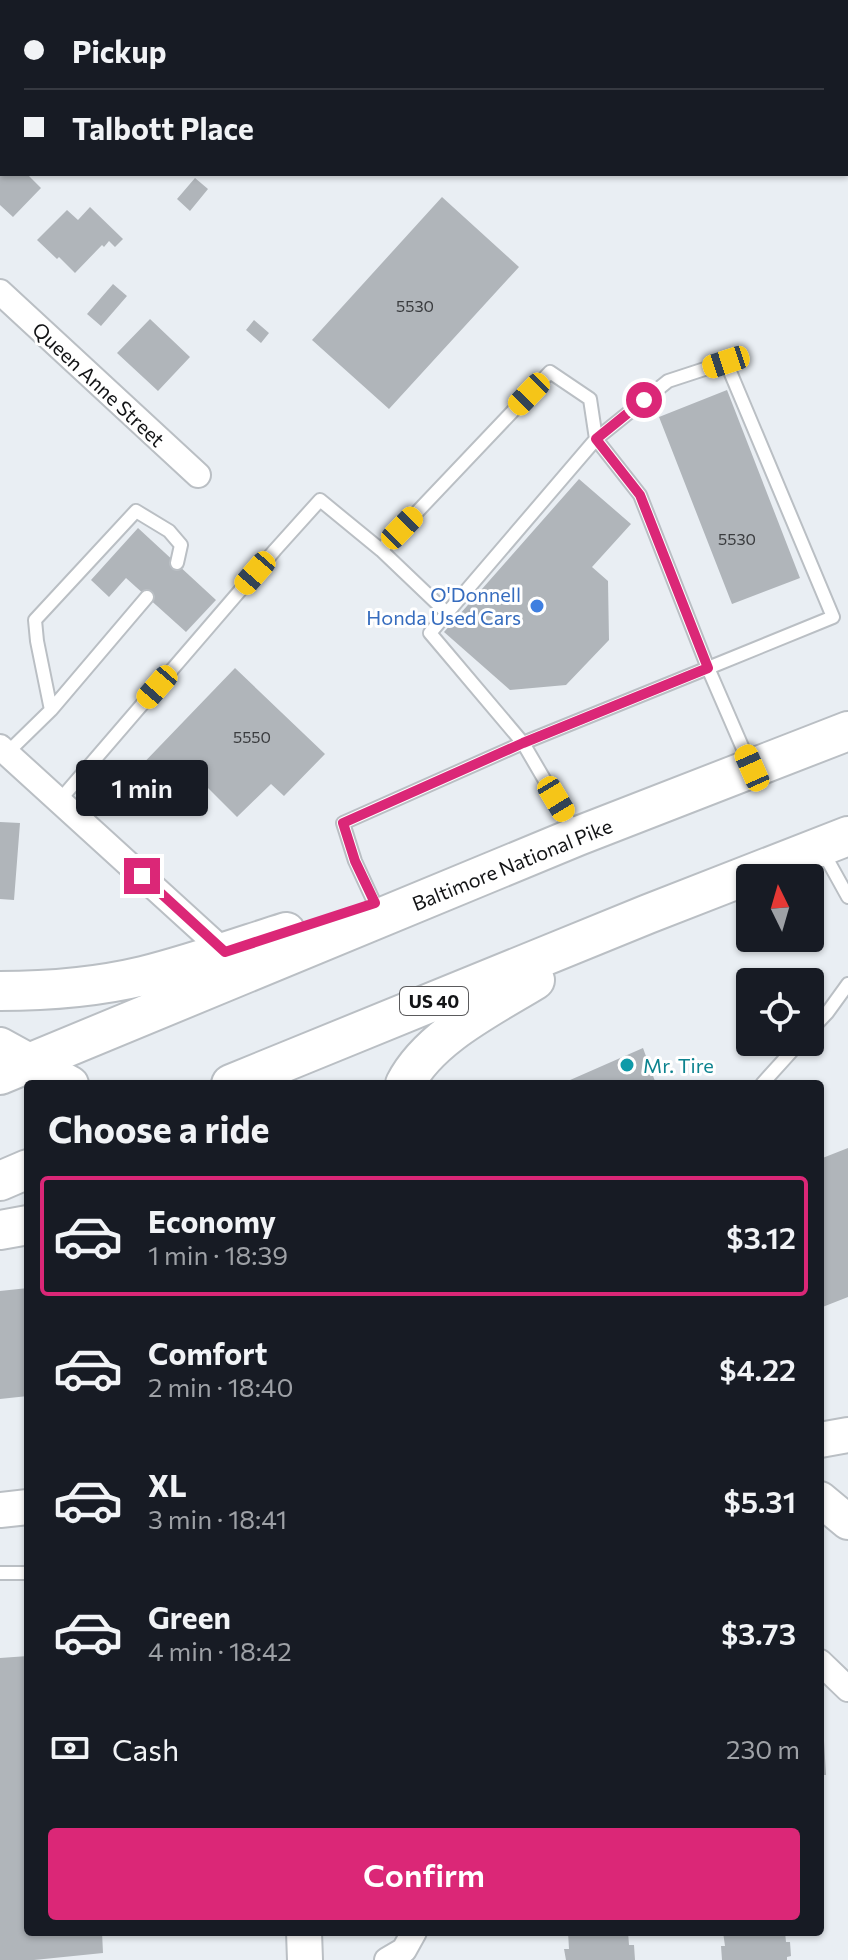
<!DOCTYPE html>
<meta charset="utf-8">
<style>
body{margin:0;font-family:Commissioner,sans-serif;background:#242831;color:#f1f3f6;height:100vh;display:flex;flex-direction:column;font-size:30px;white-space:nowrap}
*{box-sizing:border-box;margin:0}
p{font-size:26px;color:#9ea1a6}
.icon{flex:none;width:44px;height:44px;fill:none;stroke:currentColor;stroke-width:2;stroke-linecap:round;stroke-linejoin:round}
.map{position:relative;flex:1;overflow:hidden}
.sheet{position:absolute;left:24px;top:1080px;width:800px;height:856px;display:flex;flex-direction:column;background:#171b24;border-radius:8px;box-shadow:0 2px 6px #0004}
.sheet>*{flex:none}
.hud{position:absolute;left:0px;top:0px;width:848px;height:176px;box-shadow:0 2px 6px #0004;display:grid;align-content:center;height:176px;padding:0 24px;background:#171b24}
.needle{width:52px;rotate:355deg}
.tools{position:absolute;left:736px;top:864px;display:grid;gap:16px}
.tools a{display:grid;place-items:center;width:88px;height:88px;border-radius:8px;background:#171b24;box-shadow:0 2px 6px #0004;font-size:40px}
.end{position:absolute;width:36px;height:36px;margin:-18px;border:10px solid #db2777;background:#fff;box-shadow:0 0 0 4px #fff}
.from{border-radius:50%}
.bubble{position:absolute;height:56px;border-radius:8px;background:#171b24;box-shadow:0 2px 6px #0004;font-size:26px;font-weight:600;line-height:56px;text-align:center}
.car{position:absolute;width:24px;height:48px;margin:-24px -12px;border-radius:10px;box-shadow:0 0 6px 2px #0007;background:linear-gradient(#f5c518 24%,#345 0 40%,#f5c518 0 76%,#345 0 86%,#f5c518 0)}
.hud b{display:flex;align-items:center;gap:28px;height:76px;font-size:30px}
.hud b+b{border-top:2px solid #363941}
.hud i{width:20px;height:20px;background:#f1f3f6}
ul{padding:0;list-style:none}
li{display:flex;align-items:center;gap:24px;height:120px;margin:0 16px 12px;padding:0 8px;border:4px solid transparent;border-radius:8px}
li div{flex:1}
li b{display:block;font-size:30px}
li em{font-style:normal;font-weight:600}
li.active{border-color:#db2777}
li>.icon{width:72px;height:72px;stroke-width:1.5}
h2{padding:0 24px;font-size:36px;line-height:96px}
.pay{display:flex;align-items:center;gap:20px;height:88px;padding:0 24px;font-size:30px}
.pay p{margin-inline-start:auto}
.button{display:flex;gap:16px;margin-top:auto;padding:16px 24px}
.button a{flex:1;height:92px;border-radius:8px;background:#db2777;color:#fff;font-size:32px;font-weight:600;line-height:92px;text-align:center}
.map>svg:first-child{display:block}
</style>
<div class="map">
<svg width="848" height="1960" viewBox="0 0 848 1960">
<rect width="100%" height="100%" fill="#e9eef3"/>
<!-- building -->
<path fill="#b0b5ba" d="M 0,174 L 27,174 L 41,188 L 13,217 L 0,205 Z
M 195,178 L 208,189 L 190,211 L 177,199 Z
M 442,197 L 519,267 L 389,409 L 312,340 Z
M 90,207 L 123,239 L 115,247 L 109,241 L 104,247 L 102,245 L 75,273 L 59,257 L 57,259 L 37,240 L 67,210 L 78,220 Z
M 113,284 L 127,296 L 101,326 L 87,314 Z
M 150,319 L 190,357 L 158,391 L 117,353 Z
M 254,320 L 269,333 L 261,343 L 246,330 Z
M 727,390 L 800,578 L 732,604 L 659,417 Z
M 579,479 L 631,524 L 592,567 L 608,581 L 609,640 L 566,685 L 510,690 L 444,632 Z
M 138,528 L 216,600 L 186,632 L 126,578 L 109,597 L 91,580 Z
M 235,668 L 325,754 L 284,796 L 271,784 L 237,817 L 197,777 L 167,807 L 133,774 Z
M 0,822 L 20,823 L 14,900 L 0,899 Z
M 643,1048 L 656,1084 L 561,1084 Z
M 848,1148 L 848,1297 L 820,1308 L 820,1159 Z
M 28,1288 L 28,1396 L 0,1399 L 0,1291 Z
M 28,1656 L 28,1932 L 102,1932 L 103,1953 L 34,1960 L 0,1960 L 0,1658 Z
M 820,1741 L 824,1741 L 826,1775 L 820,1775 Z
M 822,1837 L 824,1868 L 820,1869 L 820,1838 Z
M 568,1932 L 628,1932 L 629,1945 L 634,1945 L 635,1960 L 566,1960 L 564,1949 L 569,1949 Z
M 723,1932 L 785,1932 L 786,1942 L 790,1942 L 791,1956 L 787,1957 L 787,1960 L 722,1960 L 721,1946 L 725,1946 Z"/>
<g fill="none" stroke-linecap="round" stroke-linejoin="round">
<!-- lane casing -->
<g stroke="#babfc4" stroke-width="16">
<path id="lane" d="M 447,613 L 381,550 L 550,372 L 590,399 L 596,439
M 51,710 L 37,641 L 35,620 L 136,511 L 169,531 L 181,545 L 177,563
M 7,753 L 51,710 L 147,597
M 59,801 L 275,550 L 320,500 L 381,550
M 575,832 L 523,743 L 708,668 L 750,765
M 822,850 L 848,897
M 380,915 L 355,861 L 343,823 L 523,743 L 430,633 L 596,439 L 640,495 L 708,668 L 833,617 L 726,362 L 668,381 L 596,439
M 810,1031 L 827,1013 L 848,984
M 762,1084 L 800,1042
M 0,1573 L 28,1573"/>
</g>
<!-- street casing -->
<g stroke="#babfc4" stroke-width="28">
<path id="street" d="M 170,0 L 172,2
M 670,0 L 672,2
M 0,292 L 198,475
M 0,747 L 225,952
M 820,1662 L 848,1689
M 387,1960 L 404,1950 L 414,1932"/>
</g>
<!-- secondary casing -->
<g stroke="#babfc4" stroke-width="38">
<path id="secondary" d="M 0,1045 L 71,1084
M 820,1440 L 848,1435
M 820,1499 L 848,1522
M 0,1510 L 28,1507
M 304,1932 L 305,1960"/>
</g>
<!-- primary casing -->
<g stroke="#babfc4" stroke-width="42">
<path id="primary" d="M 0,991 C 47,991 97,987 143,976 C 191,964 239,947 286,932
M 0,1075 L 578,836 L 848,731
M 231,1084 L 648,914 L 848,836
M 405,1084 C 429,1037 491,1007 535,980
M 0,1181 L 28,1169
M 0,1230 L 28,1225"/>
</g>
<!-- lane -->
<use href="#lane" stroke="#fff" stroke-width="12"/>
<!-- street -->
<use href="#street" stroke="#fff" stroke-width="24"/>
<!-- secondary -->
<use href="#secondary" stroke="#fff" stroke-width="34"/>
<!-- primary -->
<use href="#primary" stroke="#fff" stroke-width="38"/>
</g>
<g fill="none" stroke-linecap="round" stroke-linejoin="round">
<!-- route -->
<path stroke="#db2777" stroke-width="10" d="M 142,876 L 225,952 L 375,903 L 355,861 L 343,823 L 523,743 L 708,668 L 640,495 L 596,439 L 644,400"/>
</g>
<!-- markers -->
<circle fill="#3f7fe0" stroke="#fff" stroke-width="3" cx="537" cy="606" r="8"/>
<circle fill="#0f9aa8" stroke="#fff" stroke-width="3" cx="627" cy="1065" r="8"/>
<g text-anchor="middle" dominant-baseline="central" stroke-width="6" stroke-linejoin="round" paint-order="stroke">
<!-- number labels -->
<g font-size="16" fill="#3a3c3f">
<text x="415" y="305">5530</text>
<text x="737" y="538">5530</text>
<text x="252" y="736">5550</text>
</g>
<!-- shield labels -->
<rect fill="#fff" stroke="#5a5a5c" stroke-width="2" x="400" y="987" width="68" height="28" rx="6"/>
<g font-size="18" font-weight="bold" fill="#131416">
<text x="434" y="1001">US 40</text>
</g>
<!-- street labels -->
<g font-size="20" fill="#131416" stroke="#fff">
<text transform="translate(99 384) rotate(43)">Queen Anne Street</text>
<text transform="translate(512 864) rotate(-22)">Baltimore National Pike</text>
</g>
<!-- shop labels -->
<g font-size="20" fill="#366cbe" stroke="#fff" text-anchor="end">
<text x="521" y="594">O'Donnell<tspan x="521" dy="23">Honda Used Cars</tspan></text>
</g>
<!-- culture labels -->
<g font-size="20" fill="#0d838f" stroke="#fff" text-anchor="start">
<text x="643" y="1065">Mr. Tire</text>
</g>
</g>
</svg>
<div class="tools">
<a><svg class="needle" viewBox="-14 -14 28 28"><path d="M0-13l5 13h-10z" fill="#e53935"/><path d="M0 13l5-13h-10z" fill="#9ea1a6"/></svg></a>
<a><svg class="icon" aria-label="locate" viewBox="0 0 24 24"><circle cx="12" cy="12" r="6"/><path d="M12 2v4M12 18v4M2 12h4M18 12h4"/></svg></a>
</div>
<i class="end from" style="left:644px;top:400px"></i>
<i class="end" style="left:142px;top:876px"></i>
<div class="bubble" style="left:76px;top:760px;width:132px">1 min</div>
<i class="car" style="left:726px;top:362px;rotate:252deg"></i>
<i class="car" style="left:529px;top:394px;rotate:224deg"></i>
<i class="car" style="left:402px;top:528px;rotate:44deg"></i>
<i class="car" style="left:255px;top:573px;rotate:221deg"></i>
<i class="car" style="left:157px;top:687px;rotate:221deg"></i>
<i class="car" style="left:752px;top:768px;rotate:336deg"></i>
<i class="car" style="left:556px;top:799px;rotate:149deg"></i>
<div class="hud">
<b><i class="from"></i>Pickup</b>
<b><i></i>Talbott Place</b>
</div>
<section class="sheet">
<h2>Choose a ride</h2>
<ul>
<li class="active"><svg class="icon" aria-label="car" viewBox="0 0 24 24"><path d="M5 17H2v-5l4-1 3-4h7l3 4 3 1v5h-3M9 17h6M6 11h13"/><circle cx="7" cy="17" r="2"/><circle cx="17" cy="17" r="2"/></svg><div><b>Economy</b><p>1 min · 18:39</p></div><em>$3.12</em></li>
<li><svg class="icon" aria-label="car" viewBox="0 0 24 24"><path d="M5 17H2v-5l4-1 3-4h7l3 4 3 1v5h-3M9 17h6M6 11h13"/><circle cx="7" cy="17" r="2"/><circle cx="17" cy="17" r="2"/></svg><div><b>Comfort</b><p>2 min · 18:40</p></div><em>$4.22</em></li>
<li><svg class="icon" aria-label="car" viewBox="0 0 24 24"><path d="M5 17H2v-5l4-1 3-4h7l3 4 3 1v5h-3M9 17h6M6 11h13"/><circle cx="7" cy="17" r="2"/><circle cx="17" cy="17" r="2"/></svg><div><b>XL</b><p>3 min · 18:41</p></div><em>$5.31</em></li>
<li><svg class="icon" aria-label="car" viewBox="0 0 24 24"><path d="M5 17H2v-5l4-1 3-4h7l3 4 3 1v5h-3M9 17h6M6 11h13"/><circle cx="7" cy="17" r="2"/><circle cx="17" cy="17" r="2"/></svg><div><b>Green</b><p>4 min · 18:42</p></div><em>$3.73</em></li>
</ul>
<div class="pay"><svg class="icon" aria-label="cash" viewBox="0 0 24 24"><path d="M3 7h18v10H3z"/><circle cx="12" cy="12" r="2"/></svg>Cash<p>230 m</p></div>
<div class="button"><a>Confirm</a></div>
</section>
</div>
